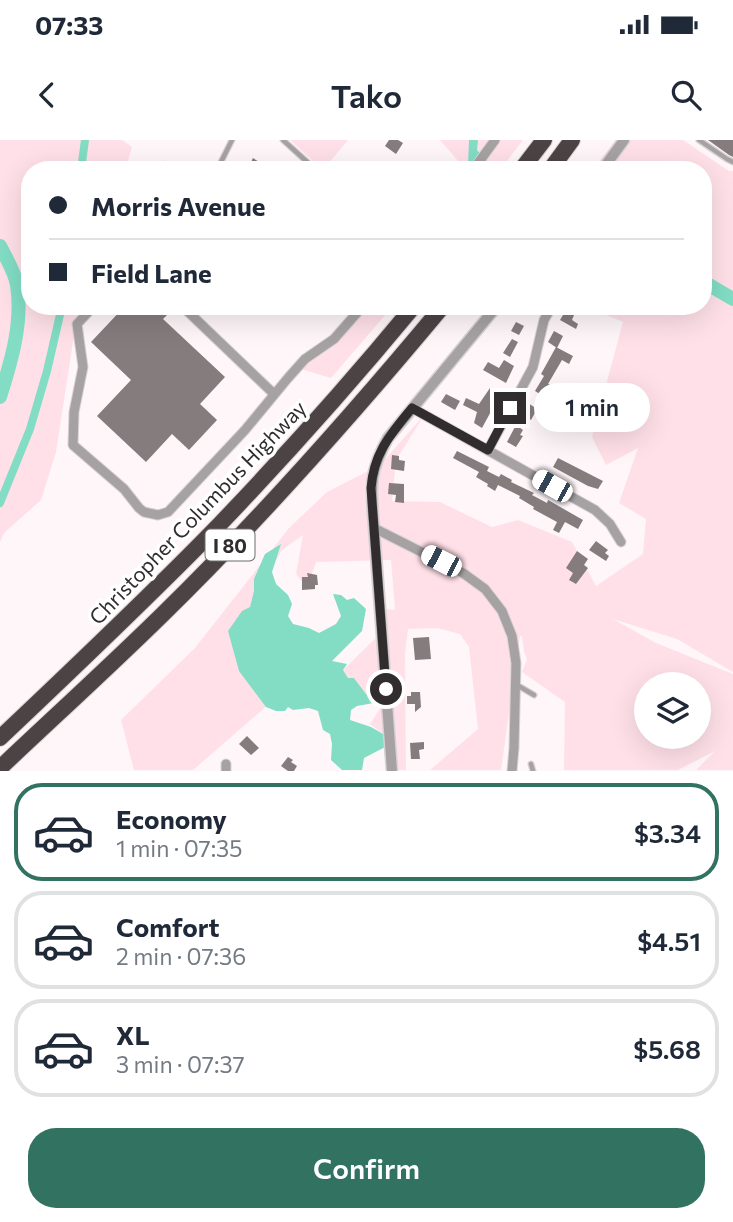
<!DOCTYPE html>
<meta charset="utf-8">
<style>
body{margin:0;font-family:Commissioner,sans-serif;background:#f2f2f3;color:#1f2937;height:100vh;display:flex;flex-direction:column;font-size:26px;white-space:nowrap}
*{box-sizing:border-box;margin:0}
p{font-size:23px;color:#747a83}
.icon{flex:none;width:38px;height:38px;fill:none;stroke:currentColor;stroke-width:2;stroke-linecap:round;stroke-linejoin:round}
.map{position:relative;height:631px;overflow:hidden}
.side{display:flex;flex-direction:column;background:#fff;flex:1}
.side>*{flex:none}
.guide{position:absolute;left:21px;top:21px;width:691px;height:154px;border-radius:28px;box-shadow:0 7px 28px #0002;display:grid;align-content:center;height:154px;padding:0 28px;background:#fff}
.buttons{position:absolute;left:634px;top:532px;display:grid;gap:14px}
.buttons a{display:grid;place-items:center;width:77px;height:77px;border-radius:50%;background:#fff;box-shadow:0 7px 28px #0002;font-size:35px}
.end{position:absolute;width:32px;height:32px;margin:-16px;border:9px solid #312d2e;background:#fff;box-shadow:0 0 0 4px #fff}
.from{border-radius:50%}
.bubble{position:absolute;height:49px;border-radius:24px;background:#fff;box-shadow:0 7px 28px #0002;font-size:23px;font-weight:600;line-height:49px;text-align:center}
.car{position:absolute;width:21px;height:42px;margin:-21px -10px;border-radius:9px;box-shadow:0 0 5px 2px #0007;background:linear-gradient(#fff 24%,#345 0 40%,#fff 0 76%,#345 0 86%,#fff 0)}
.guide b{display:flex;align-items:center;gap:24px;height:66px;font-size:26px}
.guide b+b{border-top:2px solid #e0e1e3}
.guide i{width:18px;height:18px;background:#1f2937}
ul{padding:12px 0 0;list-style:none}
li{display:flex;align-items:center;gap:21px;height:98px;margin:0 14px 10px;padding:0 14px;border:4px solid #e0e1e3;border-radius:28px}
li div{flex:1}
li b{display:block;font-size:26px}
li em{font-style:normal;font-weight:600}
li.current{border-color:#317261}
li>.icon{width:63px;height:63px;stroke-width:1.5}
.button{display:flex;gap:14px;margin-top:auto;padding:14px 28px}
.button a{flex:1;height:80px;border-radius:28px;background:#317261;color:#fff;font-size:28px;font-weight:600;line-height:80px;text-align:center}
.status{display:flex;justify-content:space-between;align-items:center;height:49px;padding:0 35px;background:#fff;direction:ltr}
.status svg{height:19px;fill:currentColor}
header{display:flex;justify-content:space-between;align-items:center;height:91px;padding:0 28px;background:#fff;font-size:32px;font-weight:600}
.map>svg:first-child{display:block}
</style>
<div class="status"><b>07:33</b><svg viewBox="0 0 49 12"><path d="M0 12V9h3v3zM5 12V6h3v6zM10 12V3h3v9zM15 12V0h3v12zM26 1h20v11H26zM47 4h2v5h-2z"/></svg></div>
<header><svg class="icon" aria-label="back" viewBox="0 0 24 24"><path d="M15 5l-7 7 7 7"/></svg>Tako<svg class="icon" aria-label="search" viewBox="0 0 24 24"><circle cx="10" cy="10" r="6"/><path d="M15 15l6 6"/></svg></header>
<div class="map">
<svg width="733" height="631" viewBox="0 0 733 631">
<rect width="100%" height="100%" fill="#fef6f8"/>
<!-- green -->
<path fill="#ffe0e8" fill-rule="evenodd" d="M 0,0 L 122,0 L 132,7 L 125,30 L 30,30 L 30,166 L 90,166 L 75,189 L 56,312 L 41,360 L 4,393 L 0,402 Z
M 290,0 L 348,0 L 323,30 Z
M 440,0 L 523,0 L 500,30 L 466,30 Z
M 616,0 L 683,0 L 729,31 L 733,31 L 733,532 L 677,499 L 613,479 L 656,503 L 733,534 L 733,630 L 696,630 L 715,611 L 678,630 L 564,630 L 565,562 L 522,532 L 527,519 L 524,511 L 522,496 L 520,496 L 501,630 L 430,630 L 478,589 L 469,507 L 460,494 L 437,488 L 408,489 L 405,514 L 406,630 L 387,630 L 393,624 L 383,594 L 370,584 L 385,561 L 383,555 L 370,557 L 366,554 L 354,538 L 348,538 L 343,530 L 384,490 L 387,469 L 395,470 L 391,420 L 316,422 L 307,448 L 296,434 L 303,395 L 282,410 L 268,436 L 276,558 L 193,630 L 134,630 L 121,580 L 195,508 L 289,388 L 327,352 L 380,325 L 425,274 L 396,320 L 392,361 L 440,362 L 492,387 L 518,380 L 572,402 L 596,446 L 643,414 L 646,379 L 619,363 L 638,308 L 606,325 L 592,297 L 623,182 L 585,166 L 704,166 L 704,30 L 592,30 ZM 646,544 L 698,544 L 698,597 L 646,597 Z
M 357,166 L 393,166 L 331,238 L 297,228 L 329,201 Z"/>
<!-- water -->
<path fill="#82ddc4" d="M 469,0 L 478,0 L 477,10 L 486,20 L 501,30 L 474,30 L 468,25 Z
M 281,404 L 272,432 L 276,444 L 288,455 L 292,464 L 288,476 L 293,484 L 309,488 L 319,493 L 336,484 L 341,476 L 333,454 L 341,455 L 347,460 L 354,458 L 366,469 L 362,491 L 332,521 L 347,524 L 343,530 L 348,538 L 354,538 L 366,554 L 370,557 L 383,555 L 385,561 L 357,566 L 351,570 L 350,580 L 371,587 L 383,594 L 387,606 L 364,618 L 362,630 L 342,630 L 331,620 L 332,604 L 330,594 L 323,590 L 318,571 L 309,568 L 293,570 L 288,567 L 285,571 L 276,571 L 266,567 L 239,531 L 228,491 L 242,471 L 250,467 L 254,451 L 254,439 L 265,414 Z"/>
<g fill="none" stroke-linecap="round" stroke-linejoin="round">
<!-- canal -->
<path stroke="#82ddc4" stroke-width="8" d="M 81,30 L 85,0
M 0,363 L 30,289 L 47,231 L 62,166"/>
<!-- river -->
<path stroke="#82ddc4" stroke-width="14" d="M 0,106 C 6,118 15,132 17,145 C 23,183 11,222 0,257
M 704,142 L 733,159"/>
</g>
<!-- building -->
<path fill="#857c7e" d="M 389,0 L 398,0 L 403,3 L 396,14 L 385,6 Z
M 708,0 L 733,0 L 733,17 L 729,15 Z
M 253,18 L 264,25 L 260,30 L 255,30 L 249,26 Z
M 125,166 L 168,166 L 172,170 L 163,179 L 225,237 L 200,264 L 217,280 L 189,310 L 172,294 L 146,322 L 97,276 L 131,240 L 91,202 Z
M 566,170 L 574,175 L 572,180 L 578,184 L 576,189 L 560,180 Z
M 516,182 L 524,186 L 519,195 L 511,191 Z
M 554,191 L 563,196 L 557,208 L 548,202 Z
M 512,199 L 518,202 L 510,217 L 503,213 Z
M 556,207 L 573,216 L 569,224 L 562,220 L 548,244 L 551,245 L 548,249 L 553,252 L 548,259 L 535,251 L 544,236 L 541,234 Z
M 504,220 L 514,226 L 506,243 L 483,230 L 488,222 L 499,228 Z
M 490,248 L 501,253 L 482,288 L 474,283 L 477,272 L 463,265 L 466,258 L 479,264 Z
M 446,254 L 460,261 L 455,270 L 441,262 Z
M 528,263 L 537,269 L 531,280 L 522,274 Z
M 516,285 L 523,290 L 520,295 L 523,296 L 516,307 L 507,302 Z
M 457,311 L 489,327 L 487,331 L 499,337 L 501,334 L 512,340 L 511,342 L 534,353 L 532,355 L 547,363 L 548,360 L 583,380 L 578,389 L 565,382 L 559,393 L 553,390 L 557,382 L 533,369 L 534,367 L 519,358 L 520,356 L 498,345 L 495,351 L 487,346 L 488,344 L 476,337 L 479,332 L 453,318 Z
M 392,315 L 399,316 L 399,320 L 405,321 L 404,331 L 391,329 Z
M 558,318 L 603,341 L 598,349 L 588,346 L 553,327 Z
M 389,343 L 404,344 L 404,363 L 395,362 L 396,355 L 388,354 Z
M 596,401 L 608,410 L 605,413 L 609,416 L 606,421 L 589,410 Z
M 577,411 L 588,419 L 584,425 L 588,428 L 576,444 L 569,440 L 573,433 L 566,428 Z
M 307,433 L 317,435 L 318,445 L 315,445 L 315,449 L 302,450 L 302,437 L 308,437 Z
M 429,497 L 431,519 L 415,520 L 413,498 Z
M 411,552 L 420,552 L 421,567 L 415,572 L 415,564 L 407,564 L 407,556 L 411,556 Z
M 247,596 L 259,608 L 251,615 L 239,604 Z
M 424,602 L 424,609 L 419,610 L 420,619 L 411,619 L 410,603 Z
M 288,617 L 293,620 L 291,622 L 297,626 L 294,631 L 288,631 L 281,626 Z"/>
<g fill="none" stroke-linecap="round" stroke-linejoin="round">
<!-- service casing -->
<g stroke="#d9d2d4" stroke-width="7">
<path id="service" d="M 283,0 L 316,30
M 699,0 L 727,19 L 733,22
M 149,30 C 157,25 166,20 172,30
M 217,30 L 232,0
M 379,30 L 381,27
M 517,545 L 534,555
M 531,624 L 533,631"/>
</g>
<!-- minor casing -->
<g stroke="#d9d2d4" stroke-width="11">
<path id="minor" d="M 473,30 L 495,0
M 94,166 L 77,184 L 83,227 L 74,272 L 73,305 L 124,349 L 139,368 L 144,372 L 158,375 L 168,372 L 245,290 L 288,238 L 305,219 L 334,199 L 363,166
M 182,166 L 274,254
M 412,268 L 595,370 L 610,384 L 621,402
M 488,310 L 533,227 L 544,180 L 552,166
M 374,388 L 463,433 L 485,449 L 502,471 L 512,496 L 516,523 L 514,608 L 512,631
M 226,631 L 226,624"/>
</g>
<!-- tertiary casing -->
<g stroke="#d9d2d4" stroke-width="13">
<path id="tertiary" d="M 602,30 L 624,0
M 392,631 L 374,388 C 371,348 368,334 388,298 L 497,166"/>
</g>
<!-- motorway casing -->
<g stroke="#d9d2d4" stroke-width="18">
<path id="motorway" d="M 521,30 L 544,0
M 550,30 L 572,0
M 0,598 C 74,528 149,457 220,384 C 287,314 352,241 414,166
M 0,628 C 54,577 109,527 162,475 C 261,378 354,273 443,166"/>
</g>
<!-- service -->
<use href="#service" stroke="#a6a2a3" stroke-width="4.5"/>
<!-- minor -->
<use href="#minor" stroke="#a6a2a3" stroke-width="9"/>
<!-- tertiary -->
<use href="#tertiary" stroke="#a6a2a3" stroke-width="10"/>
<!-- motorway -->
<use href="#motorway" stroke="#4c4345" stroke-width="16"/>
</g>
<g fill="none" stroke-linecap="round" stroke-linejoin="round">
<!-- route -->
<path stroke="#312d2e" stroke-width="9" d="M 386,549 L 371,348 C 374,312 391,294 412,268 L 488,310 L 510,268"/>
</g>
<g text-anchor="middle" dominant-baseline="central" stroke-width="7" stroke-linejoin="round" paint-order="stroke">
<!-- shield labels -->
<rect fill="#fff" stroke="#6f6c6d" stroke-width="2" x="205.5" y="389.5" width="49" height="31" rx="5"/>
<g font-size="19" font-weight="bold" fill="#312d2e">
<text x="230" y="405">I 80</text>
</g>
<!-- street labels -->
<g font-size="21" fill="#312d2e" stroke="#fff">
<text transform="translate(197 372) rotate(-46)">Christopher Columbus Highway</text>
</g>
</g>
</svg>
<div class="buttons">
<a><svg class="icon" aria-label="layers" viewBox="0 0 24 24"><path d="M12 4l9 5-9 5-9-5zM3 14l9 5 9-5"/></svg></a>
</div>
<i class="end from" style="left:386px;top:549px"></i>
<i class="end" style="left:510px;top:268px"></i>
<div class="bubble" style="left:534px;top:243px;width:116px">1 min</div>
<i class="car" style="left:552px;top:346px;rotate:299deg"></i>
<i class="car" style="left:441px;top:421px;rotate:297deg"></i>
<div class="guide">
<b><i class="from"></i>Morris Avenue</b>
<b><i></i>Field Lane</b>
</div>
</div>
<section class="side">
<ul>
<li class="current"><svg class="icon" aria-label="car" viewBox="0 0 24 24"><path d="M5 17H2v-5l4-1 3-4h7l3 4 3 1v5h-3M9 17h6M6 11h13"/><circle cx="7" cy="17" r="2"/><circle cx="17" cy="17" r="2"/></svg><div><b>Economy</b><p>1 min · 07:35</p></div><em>$3.34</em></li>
<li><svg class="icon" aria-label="car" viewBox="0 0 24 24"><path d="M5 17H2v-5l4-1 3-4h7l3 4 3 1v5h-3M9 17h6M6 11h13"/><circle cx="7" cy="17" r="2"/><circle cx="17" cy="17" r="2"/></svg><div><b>Comfort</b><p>2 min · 07:36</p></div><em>$4.51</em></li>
<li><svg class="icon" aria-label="car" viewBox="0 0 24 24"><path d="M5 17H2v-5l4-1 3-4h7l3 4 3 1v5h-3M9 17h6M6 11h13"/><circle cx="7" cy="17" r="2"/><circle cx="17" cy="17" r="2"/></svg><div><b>XL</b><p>3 min · 07:37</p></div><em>$5.68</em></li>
</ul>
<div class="button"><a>Confirm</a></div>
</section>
